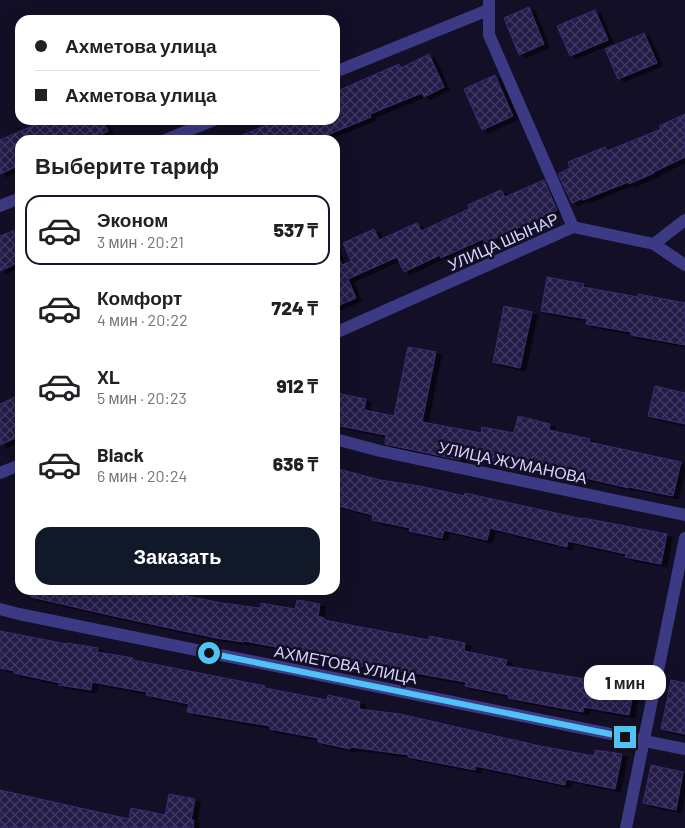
<!DOCTYPE html>
<html lang="ru">
<meta charset="utf-8">
<style>
body{margin:0;font-family:Barlow,sans-serif;background:#f2f2f2;color:#202124;height:100vh;display:flex;flex-direction:column;font-size:19px;white-space:nowrap}
*{box-sizing:border-box;margin:0}
p{font-size:16px;color:#757577}
.icon{flex:none;width:28px;height:28px;fill:none;stroke:currentColor;stroke-width:2;stroke-linecap:round;stroke-linejoin:round}
.map{position:relative;flex:1;overflow:hidden}
.side{position:absolute;left:15px;top:135px;width:325px;height:460px;display:flex;flex-direction:column;background:#fff;border-radius:15px;box-shadow:0 5px 20px #0002}
.side>*{flex:none}
.banner{position:absolute;left:15px;top:15px;width:325px;height:110px;border-radius:15px;box-shadow:0 5px 20px #0002;display:grid;align-content:center;height:110px;padding:0 20px;background:#fff}
.end{position:absolute;width:22px;height:22px;margin:-11px;border:6px solid #4fc3f7;background:#111;box-shadow:0 0 0 2px #111}
.from{border-radius:50%}
.bubble{position:absolute;height:35px;border-radius:15px;background:#fff;box-shadow:0 5px 20px #0002;font-size:16px;font-weight:800;line-height:35px;text-align:center}
.banner b{display:flex;align-items:center;gap:18px;height:48px;font-size:19px}
.banner b+b{border-top:1px solid #e0e0e0}
.banner i{width:12px;height:12px;background:#202124}
ul{padding:0;list-style:none}
li{display:flex;align-items:center;gap:15px;height:70px;margin:0 10px 8px;padding:0 10px;border:2px solid transparent;border-radius:15px}
li div{flex:1}
li b{display:block;font-size:19px}
li em{font-style:normal;font-weight:800}
li.selected{border-color:#111827}
li>.icon{width:45px;height:45px;stroke-width:1.5}
h2{padding:0 20px;font-size:22px;line-height:60px}
.button{display:flex;gap:10px;margin-top:auto;padding:10px 20px}
.button a{flex:1;height:58px;border-radius:15px;background:#111827;color:#fff;font-size:20px;font-weight:800;line-height:58px;text-align:center}
.map>svg:first-child{display:block}
</style>
<div class="map">
<svg width="685" height="828" viewBox="0 0 685 828">
<defs>
<pattern id="building-cross-hatch" width="8" height="8" patternUnits="userSpaceOnUse" patternTransform="scale(1.25)"><rect width="8" height="8" fill="#241b47"/><path d="M0 0l8 8M0 8l8-8" fill="none" stroke="#433b63"/></pattern>
<filter id="shadow"><feDropShadow dx="5.5" dy="3" stdDeviation="0" flood-color="#0009"/></filter>
</defs>
<rect width="100%" height="100%" fill="#130f26"/>
<!-- building -->
<path fill="url(#building-cross-hatch)" stroke="#3b2d73" filter="url(#shadow)" d="M 529,7 L 544,44 L 519,55 L 504,18 Z
M 595,10 L 608,40 L 570,56 L 557,26 Z
M 644,33 L 657,63 L 618,79 L 605,49 Z
M 429,54 L 444,87 L 424,97 L 422,93 L 370,114 L 371,117 L 315,140 L 231,140 L 278,120 L 335,120 L 335,92 L 399,64 L 401,68 Z
M 495,75 L 513,116 L 482,130 L 464,89 Z
M 685,114 L 685,157 L 654,172 L 654,173 L 629,184 L 628,182 L 583,200 L 583,198 L 572,203 L 558,174 L 570,168 L 568,162 L 605,147 L 607,151 L 661,129 L 659,126 Z
M 46,120 L 102,120 L 108,131 L 91,140 L 20,140 L 20,165 L 0,174 L 0,140 Z
M 544,180 L 557,210 L 485,243 L 483,239 L 441,258 L 440,255 L 404,272 L 397,257 L 348,279 L 356,298 L 335,307 L 335,250 L 342,265 L 351,261 L 343,243 L 374,229 L 379,240 L 417,223 L 421,231 L 469,209 L 468,205 L 501,190 L 505,197 Z
M 20,228 L 20,262 L 0,271 L 0,236 Z
M 547,277 L 584,284 L 583,287 L 638,297 L 638,294 L 685,303 L 685,345 L 631,335 L 631,332 L 586,324 L 587,319 L 541,311 Z
M 504,306 L 532,312 L 520,368 L 493,362 Z
M 408,347 L 436,352 L 422,422 L 481,433 L 482,427 L 514,433 L 518,416 L 550,424 L 549,430 L 590,439 L 589,442 L 681,462 L 673,496 L 629,487 L 629,488 L 581,477 L 581,479 L 505,460 L 504,463 L 461,454 L 460,460 L 385,444 L 386,435 L 335,425 L 335,393 L 366,399 L 364,410 L 394,416 Z
M 655,386 L 685,393 L 685,424 L 648,416 Z
M 15,397 L 20,409 L 20,436 L 0,445 L 0,404 Z
M 335,468 L 380,480 L 420,486 L 464,496 L 465,493 L 583,519 L 583,518 L 667,534 L 661,564 L 625,557 L 626,554 L 568,541 L 567,547 L 490,528 L 487,540 L 444,530 L 442,538 L 409,531 L 410,528 L 372,520 L 373,515 L 335,505 Z
M 32,590 L 158,590 L 222,603 L 260,608 L 261,603 L 295,609 L 297,600 L 320,604 L 318,616 L 324,618 L 324,620 L 429,640 L 429,636 L 465,643 L 464,651 L 507,660 L 505,666 L 634,687 L 629,715 L 584,707 L 583,712 L 508,698 L 509,695 L 465,686 L 466,682 L 415,673 L 415,674 L 371,666 L 370,668 L 327,658 L 327,655 L 282,646 L 282,648 L 244,641 L 244,642 L 216,638 L 114,616 L 31,597 Z
M 0,631 L 67,644 L 67,643 L 98,648 L 97,652 L 133,658 L 133,660 L 265,686 L 265,688 L 327,700 L 328,695 L 360,702 L 359,709 L 400,714 L 540,746 L 594,756 L 595,750 L 622,754 L 615,789 L 566,779 L 565,785 L 476,766 L 475,770 L 408,757 L 409,755 L 351,747 L 350,749 L 318,742 L 318,738 L 270,729 L 270,726 L 187,712 L 189,704 L 146,695 L 147,692 L 92,682 L 91,690 L 59,685 L 60,683 L 14,673 L 15,671 L 0,668 Z
M 671,680 L 685,683 L 685,734 L 661,729 Z
M 651,765 L 683,772 L 676,810 L 643,803 Z
M 0,790 L 129,819 L 131,808 L 165,815 L 169,794 L 195,799 L 191,820 L 194,820 L 193,828 L 0,828 Z"/>
<g fill="none" stroke-linecap="round" stroke-linejoin="round">
<!-- minor -->
<path stroke="#3d3a85" stroke-width="12" d="M 489,0 L 489,35 L 573,227
M 335,72 L 488,10
M 165,140 L 214,120
M 0,206 L 20,198
M 654,244 L 685,265
M 335,333 L 573,227 L 654,244 L 685,220
M 335,439 L 380,451 L 685,515
M 0,473 L 20,465
M 0,609 L 19,614 L 685,749
M 626,828 L 685,538"/>
</g>
<g fill="none" stroke-linecap="round" stroke-linejoin="round">
<!-- route -->
<path stroke="#4fc3f7" stroke-width="6" d="M 209,653 L 625,737"/>
</g>
<g text-anchor="middle" dominant-baseline="central" stroke-width="5" stroke-linejoin="round" paint-order="stroke">
<!-- street labels -->
<g font-size="16" fill="#d9d4ff" stroke="#130f26">
<text transform="translate(503 241) rotate(-24)">УЛИЦА ШЫНАР</text>
<text transform="translate(513 462) rotate(12)">УЛИЦА ЖУМАНОВА</text>
<text transform="translate(346 664) rotate(11)">АХМЕТОВА УЛИЦА</text>
</g>
</g>
</svg>
<i class="end from" style="left:209px;top:653px"></i>
<i class="end" style="left:625px;top:737px"></i>
<div class="bubble" style="left:584px;top:665px;width:82px">1 мин</div>
<div class="banner">
<b><i class="from"></i>Ахметова улица</b>
<b><i></i>Ахметова улица</b>
</div>
<section class="side">
<h2>Выберите тариф</h2>
<ul>
<li class="selected"><svg class="icon" aria-label="car" viewBox="0 0 24 24"><path d="M5 17H2v-5l4-1 3-4h7l3 4 3 1v5h-3M9 17h6M6 11h13"/><circle cx="7" cy="17" r="2"/><circle cx="17" cy="17" r="2"/></svg><div><b>Эконом</b><p>3 мин · 20:21</p></div><em>537 ₸</em></li>
<li><svg class="icon" aria-label="car" viewBox="0 0 24 24"><path d="M5 17H2v-5l4-1 3-4h7l3 4 3 1v5h-3M9 17h6M6 11h13"/><circle cx="7" cy="17" r="2"/><circle cx="17" cy="17" r="2"/></svg><div><b>Комфорт</b><p>4 мин · 20:22</p></div><em>724 ₸</em></li>
<li><svg class="icon" aria-label="car" viewBox="0 0 24 24"><path d="M5 17H2v-5l4-1 3-4h7l3 4 3 1v5h-3M9 17h6M6 11h13"/><circle cx="7" cy="17" r="2"/><circle cx="17" cy="17" r="2"/></svg><div><b>XL</b><p>5 мин · 20:23</p></div><em>912 ₸</em></li>
<li><svg class="icon" aria-label="car" viewBox="0 0 24 24"><path d="M5 17H2v-5l4-1 3-4h7l3 4 3 1v5h-3M9 17h6M6 11h13"/><circle cx="7" cy="17" r="2"/><circle cx="17" cy="17" r="2"/></svg><div><b>Black</b><p>6 мин · 20:24</p></div><em>636 ₸</em></li>
</ul>
<div class="button"><a>Заказать</a></div>
</section>
</div>
